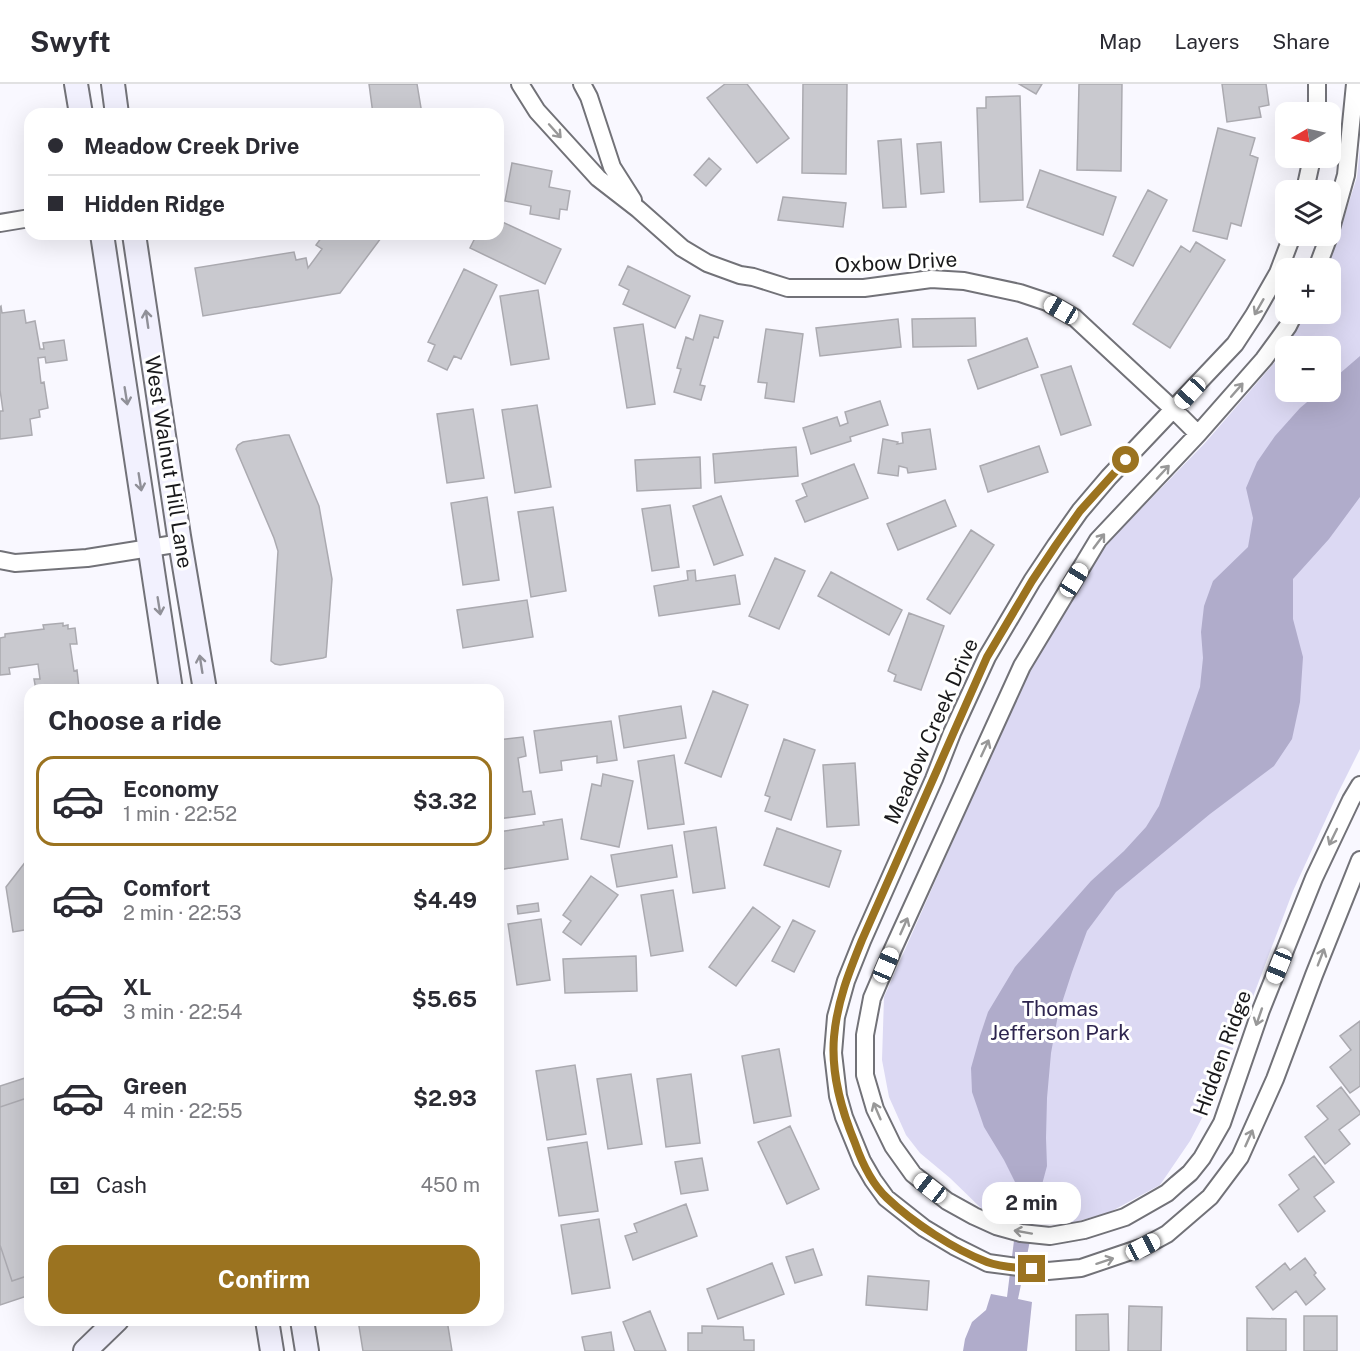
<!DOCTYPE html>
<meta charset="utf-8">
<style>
body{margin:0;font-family:"Public Sans",sans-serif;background:#f2f2f3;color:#2b2b33;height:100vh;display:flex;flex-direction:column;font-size:22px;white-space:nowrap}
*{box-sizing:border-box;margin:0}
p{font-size:20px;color:#7c7c81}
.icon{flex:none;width:33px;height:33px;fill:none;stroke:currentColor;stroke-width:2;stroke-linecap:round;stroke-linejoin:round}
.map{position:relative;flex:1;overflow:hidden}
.side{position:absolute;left:24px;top:600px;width:480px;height:642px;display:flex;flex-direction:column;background:#fff;border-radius:18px;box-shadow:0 6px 24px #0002}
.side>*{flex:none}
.top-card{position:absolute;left:24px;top:24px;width:480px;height:132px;border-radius:18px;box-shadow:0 6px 24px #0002;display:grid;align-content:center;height:132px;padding:0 24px;background:#fff}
.needle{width:39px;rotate:261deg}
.fabs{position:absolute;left:1275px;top:18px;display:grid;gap:12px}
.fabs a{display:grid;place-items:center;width:66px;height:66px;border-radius:12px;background:#fff;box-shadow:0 6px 24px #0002;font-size:30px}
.end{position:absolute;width:27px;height:27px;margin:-14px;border:8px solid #9b7320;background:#fff;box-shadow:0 0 0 3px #fff}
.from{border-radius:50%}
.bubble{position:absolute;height:42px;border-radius:18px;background:#fff;box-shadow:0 6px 24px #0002;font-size:20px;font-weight:700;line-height:42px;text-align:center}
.car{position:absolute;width:18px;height:36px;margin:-18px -9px;border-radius:8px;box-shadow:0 0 4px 2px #0007;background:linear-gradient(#fff 24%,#345 0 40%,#fff 0 76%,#345 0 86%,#fff 0)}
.top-card b{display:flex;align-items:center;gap:21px;height:57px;font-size:22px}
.top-card b+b{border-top:2px solid #e1e1e2}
.top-card i{width:15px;height:15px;background:#2b2b33}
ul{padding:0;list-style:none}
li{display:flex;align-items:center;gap:18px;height:90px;margin:0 12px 9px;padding:0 12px;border:3px solid transparent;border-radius:18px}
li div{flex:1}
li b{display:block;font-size:22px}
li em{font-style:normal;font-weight:700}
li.active{border-color:#9b7320}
li>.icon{width:54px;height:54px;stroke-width:1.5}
h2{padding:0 24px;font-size:27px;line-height:72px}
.pay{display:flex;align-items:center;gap:15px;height:66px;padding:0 24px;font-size:22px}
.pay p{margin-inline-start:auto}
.cta{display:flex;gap:12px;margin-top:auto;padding:12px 24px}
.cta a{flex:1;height:69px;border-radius:18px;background:#9b7320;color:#fff;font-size:24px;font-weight:700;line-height:69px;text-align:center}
header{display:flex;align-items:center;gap:36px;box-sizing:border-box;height:84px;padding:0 30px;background:#fff;border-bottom:2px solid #e1e1e2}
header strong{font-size:28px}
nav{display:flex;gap:33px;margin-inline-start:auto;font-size:21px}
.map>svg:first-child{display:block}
</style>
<header>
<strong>Swyft</strong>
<nav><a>Map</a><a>Layers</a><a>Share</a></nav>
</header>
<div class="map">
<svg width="1360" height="1267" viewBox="0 0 1360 1267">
<rect width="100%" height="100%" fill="#f9f8ff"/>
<!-- green -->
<path fill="#dcd9f3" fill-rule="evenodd" d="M 1360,63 L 1360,665 L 1337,711 L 1293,807 L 1237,955 L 1213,1013 L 1190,1057 L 1160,1101 L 1110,1128 L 1075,1138 L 1048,1140 L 985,1128 L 950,1094 L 920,1069 L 906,1051 L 889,1013 L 882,976 L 884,913 L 995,662 L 1032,583 L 1070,517 L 1107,460 L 1205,359 L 1281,271 L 1304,230 L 1330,230 L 1330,184 L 1325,184 L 1335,162 L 1357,93 ZM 1286,262 L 1330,262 L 1330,308 L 1286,308 Z"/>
<!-- water -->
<path fill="#b0accb" d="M 1360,272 L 1360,413 L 1329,455 L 1293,495 L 1293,535 L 1303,573 L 1300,618 L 1292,655 L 1274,682 L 1210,730 L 1116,808 L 1087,847 L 1072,888 L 1058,931 L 1051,969 L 1047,1014 L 1046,1054 L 1047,1082 L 1040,1108 L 1018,1215 L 1032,1218 L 1027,1267 L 963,1267 L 965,1255 L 972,1238 L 986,1226 L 991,1210 L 1007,1213 L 1020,1108 L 1004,1076 L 984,1043 L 972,1008 L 971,984 L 980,952 L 988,928 L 1015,883 L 1091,797 L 1124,767 L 1146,743 L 1159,722 L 1200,603 L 1203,574 L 1201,548 L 1204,522 L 1213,497 L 1248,463 L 1253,434 L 1246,404 L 1257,378 L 1275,352 L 1300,324 L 1319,308 L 1330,308 L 1331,297 Z"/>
<!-- building -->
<path fill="#c9c9cf" stroke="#abaab0" stroke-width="1.5" d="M 369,0 L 417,0 L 422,30 L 373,30 Z
M 725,0 L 747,0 L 789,54 L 757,79 L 707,14 Z
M 803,0 L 847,0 L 846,90 L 802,89 Z
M 1019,0 L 1042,0 L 1036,10 Z
M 1079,0 L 1122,0 L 1121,87 L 1077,86 Z
M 1222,0 L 1266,0 L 1269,21 L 1259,23 L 1261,33 L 1227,38 Z
M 1020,12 L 1023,116 L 980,118 L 977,24 L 986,24 L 986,13 Z
M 1218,44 L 1255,54 L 1250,71 L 1258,74 L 1241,142 L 1231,139 L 1227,155 L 1193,147 Z
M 901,55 L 906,123 L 883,124 L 878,57 Z
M 941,58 L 944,108 L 921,110 L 917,60 Z
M 709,74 L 721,85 L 706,102 L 694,91 Z
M 512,79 L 552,87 L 549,103 L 570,107 L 567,126 L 560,125 L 559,135 L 530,130 L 531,122 L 505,117 Z
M 1040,86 L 1116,113 L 1103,151 L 1027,123 Z
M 1148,106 L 1167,116 L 1133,182 L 1113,172 Z
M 783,113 L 846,119 L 843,143 L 778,136 Z
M 498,136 L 561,165 L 545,200 L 470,164 L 477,150 L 498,150 Z
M 324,150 L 384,150 L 340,209 L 203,232 L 195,184 L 294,168 L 296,176 L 306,174 L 308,184 L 322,165 L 316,161 Z
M 1196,158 L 1225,176 L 1170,264 L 1133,240 L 1181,162 L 1190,168 Z
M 628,182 L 690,212 L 675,244 L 623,220 L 629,206 L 619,201 Z
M 464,185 L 497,201 L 461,275 L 454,272 L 447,286 L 428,277 L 435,261 L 428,258 Z
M 538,206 L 549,275 L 511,281 L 500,212 Z
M 1,222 L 2,229 L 24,226 L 26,239 L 35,237 L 40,265 L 44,265 L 43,259 L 64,256 L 67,276 L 46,279 L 45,273 L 38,274 L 41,299 L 44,298 L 48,324 L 39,326 L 40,333 L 30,335 L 32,351 L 0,355 L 0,327 L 3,327 L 0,306 L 0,223 Z
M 700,231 L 723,237 L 718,254 L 714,253 L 700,301 L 705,302 L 701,316 L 674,308 L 681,285 L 677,284 L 686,253 L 693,256 Z
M 975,234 L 976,262 L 913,263 L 912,235 Z
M 898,235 L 901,263 L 820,272 L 816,244 Z
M 643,240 L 655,320 L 627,324 L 614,244 Z
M 766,245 L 803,250 L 794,318 L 765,314 L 767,299 L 758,298 Z
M 1027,254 L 1038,283 L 978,305 L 968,276 Z
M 1071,282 L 1091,341 L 1061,351 L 1041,291 Z
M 880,317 L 888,341 L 850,353 L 851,357 L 811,370 L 803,344 L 837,333 L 840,342 L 848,339 L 845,328 Z
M 537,321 L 551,403 L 515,409 L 502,326 Z
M 473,325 L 484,394 L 447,399 L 437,330 Z
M 930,345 L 936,385 L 908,389 L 907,384 L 899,382 L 898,392 L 878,389 L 883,355 L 898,358 L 897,360 L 903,359 L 902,349 Z
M 285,351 L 289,351 L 319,422 L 332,495 L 326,573 L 323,574 L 280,581 L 275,580 L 271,577 L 278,467 L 274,454 L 236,365 L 238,361 L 243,358 Z
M 1039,362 L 1048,388 L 988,408 L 980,382 Z
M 796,363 L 798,392 L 715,399 L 713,370 Z
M 700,373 L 701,404 L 637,407 L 635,376 Z
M 854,380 L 868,414 L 805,438 L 796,417 L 807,412 L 802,400 Z
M 721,412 L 743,471 L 714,481 L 693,422 Z
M 487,413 L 499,496 L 463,501 L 451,419 Z
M 945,416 L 956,442 L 898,466 L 887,440 Z
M 670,421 L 679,483 L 652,487 L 642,425 Z
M 553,423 L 566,507 L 531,513 L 518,428 Z
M 971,446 L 994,461 L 950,530 L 927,515 Z
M 775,474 L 805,487 L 779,545 L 749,532 Z
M 695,486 L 696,497 L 735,491 L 740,520 L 659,532 L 654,502 L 688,496 L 687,487 Z
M 831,488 L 902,526 L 889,551 L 818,512 Z
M 527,516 L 533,553 L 463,564 L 457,526 Z
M 909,529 L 944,542 L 921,606 L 894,597 L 896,591 L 888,587 Z
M 63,539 L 63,542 L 68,541 L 68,545 L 75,544 L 77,560 L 70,560 L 74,587 L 77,586 L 79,604 L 76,605 L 76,606 L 36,606 L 34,595 L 40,595 L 38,580 L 9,584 L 10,590 L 0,591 L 0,554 L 5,553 L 5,550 L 44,545 L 43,541 Z
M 713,607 L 748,621 L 721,693 L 685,679 Z
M 681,622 L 686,654 L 624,664 L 619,632 Z
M 611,637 L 617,676 L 597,679 L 597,672 L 561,677 L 562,686 L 540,689 L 534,647 Z
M 523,653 L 526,672 L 518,674 L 523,708 L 531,707 L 535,730 L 498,735 L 498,656 Z
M 784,655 L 815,666 L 791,736 L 765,727 L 770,713 L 765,711 Z
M 674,671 L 684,740 L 648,745 L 638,677 Z
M 855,679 L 859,741 L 827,743 L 823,681 Z
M 603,690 L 633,697 L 619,763 L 581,755 L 592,700 L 601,702 Z
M 562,735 L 568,775 L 498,786 L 498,748 L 544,741 L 543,738 Z
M 716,743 L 725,804 L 693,809 L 684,748 Z
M 777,744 L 841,767 L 829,803 L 764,781 Z
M 672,761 L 677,793 L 617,803 L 611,771 Z
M 30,772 L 30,845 L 13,848 L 6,803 Z
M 591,792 L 618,811 L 581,861 L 563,848 L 571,837 L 563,831 Z
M 673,806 L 683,867 L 651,872 L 641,811 Z
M 538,819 L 539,827 L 518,830 L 517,822 Z
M 753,823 L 780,843 L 736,902 L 709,883 Z
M 541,835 L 550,896 L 517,901 L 508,840 Z
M 793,836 L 815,847 L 794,888 L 772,877 Z
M 636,872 L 637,907 L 565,909 L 563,875 Z
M 1360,937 L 1360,1002 L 1350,1009 L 1330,983 L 1351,966 L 1340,952 Z
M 779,965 L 791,1032 L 754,1039 L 742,972 Z
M 575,981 L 586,1050 L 547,1056 L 536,987 Z
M 631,990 L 642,1060 L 608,1065 L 597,995 Z
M 691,990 L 700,1059 L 666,1063 L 657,995 Z
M 25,994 L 30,1013 L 0,1023 L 0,1002 Z
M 1341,1003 L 1360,1028 L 1360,1030 L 1339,1046 L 1350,1060 L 1325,1080 L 1305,1053 L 1328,1035 L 1317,1022 Z
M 30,1013 L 30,1191 L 12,1197 L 0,1161 L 0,1023 Z
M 790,1042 L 819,1105 L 787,1120 L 758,1058 Z
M 587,1058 L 598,1127 L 559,1132 L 548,1064 Z
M 1314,1072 L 1334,1098 L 1314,1113 L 1325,1127 L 1298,1148 L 1279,1121 L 1299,1105 L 1289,1091 Z
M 702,1074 L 708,1106 L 681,1110 L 675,1078 Z
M 686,1120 L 697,1152 L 633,1176 L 625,1152 L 637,1148 L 634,1140 Z
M 599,1135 L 610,1204 L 572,1210 L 561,1141 Z
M 0,1161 L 12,1197 L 30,1191 L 30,1211 L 0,1221 Z
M 813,1165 L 822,1191 L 795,1199 L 786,1173 Z
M 1305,1174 L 1316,1189 L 1314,1191 L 1325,1205 L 1306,1221 L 1296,1207 L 1273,1226 L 1256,1203 L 1285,1179 L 1290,1186 Z
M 772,1179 L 784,1210 L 718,1235 L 707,1205 Z
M 868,1192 L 929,1197 L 927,1226 L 866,1221 Z
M 1129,1222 L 1162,1223 L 1161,1267 L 1128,1267 Z
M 650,1227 L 666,1267 L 635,1267 L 623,1238 Z
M 1108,1230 L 1109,1267 L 1076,1267 L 1076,1231 Z
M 1304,1232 L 1337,1232 L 1337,1267 L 1304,1267 Z
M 1247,1234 L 1286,1235 L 1286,1267 L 1247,1267 Z
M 358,1236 L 447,1236 L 452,1267 L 363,1267 Z
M 702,1242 L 743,1243 L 744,1256 L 754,1256 L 754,1267 L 688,1267 L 688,1249 L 702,1249 Z
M 611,1248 L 614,1267 L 585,1267 L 582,1253 Z"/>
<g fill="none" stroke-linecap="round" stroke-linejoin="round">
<!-- street casing -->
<g stroke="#727278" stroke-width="20">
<path id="street" d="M 520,0 L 537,27 L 598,94 L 638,125 L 682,164 L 707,179 L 740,191 L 753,193 L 788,204 L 864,204 L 931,195 L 964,197 L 1020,209 L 1047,218 L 1075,234 L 1174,326 L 1198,350
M 582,0 L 589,13 L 612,83 L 633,116
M 1317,28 L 1317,0
M 1305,106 L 1312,74
M 0,139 L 30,134
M 1330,148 L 1346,91 L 1355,0
M 1292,152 L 1278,189 L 1254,231 L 1235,260 L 1109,393 L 1080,427 L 1056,461 L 1032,497 L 987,573 L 952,649 L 934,695 L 862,857 L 846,897 L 836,933 L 833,969 L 838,1012 L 844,1033 L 862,1077 L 873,1096 L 886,1114 L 924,1144 L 954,1162 L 988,1179 L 1048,1187 L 1081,1184 L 1143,1163 L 1167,1150 L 1210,1113 L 1240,1073 L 1275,995 L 1314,891 L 1360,776
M 1317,184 L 1329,152
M 1294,230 L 1288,242 L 1264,275 L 1198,350 L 1098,456 L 1022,582 L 893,865 L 872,914 L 865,951 L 865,991 L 875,1025 L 893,1062 L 913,1090 L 947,1117 L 974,1132 L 996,1142 L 1021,1149 L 1050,1152 L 1084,1146 L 1125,1133 L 1167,1109 L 1177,1100 L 1190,1089 L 1202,1074 L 1222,1039 L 1261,926 L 1314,794 L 1351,716 L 1360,701
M 0,476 L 15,479 L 87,474 L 181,459"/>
</g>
<!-- secondary casing -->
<g stroke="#727278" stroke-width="26">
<path id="secondary" d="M 76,0 L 81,30
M 113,0 L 117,30
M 102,150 L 171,606
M 134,150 L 179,452 L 205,606
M 267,1236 L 272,1267
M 302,1236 L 307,1267
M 85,1267 L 117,1236"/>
</g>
<!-- street -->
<use href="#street" stroke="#fff" stroke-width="16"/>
<!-- secondary -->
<use href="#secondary" stroke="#f2f1fe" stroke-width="22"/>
</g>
<!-- one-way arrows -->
<defs><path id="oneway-shaft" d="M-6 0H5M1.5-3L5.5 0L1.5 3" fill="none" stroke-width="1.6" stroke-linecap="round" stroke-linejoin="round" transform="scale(1.5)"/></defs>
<g stroke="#989898">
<use href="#oneway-shaft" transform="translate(555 47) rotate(48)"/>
<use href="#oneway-shaft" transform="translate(1259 223) rotate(120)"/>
<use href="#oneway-shaft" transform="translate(1237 306) rotate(-49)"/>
<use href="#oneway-shaft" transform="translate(1163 388) rotate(-47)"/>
<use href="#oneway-shaft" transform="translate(1099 457) rotate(-53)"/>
<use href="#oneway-shaft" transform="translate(985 664) rotate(-65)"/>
<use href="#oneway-shaft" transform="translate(1333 753) rotate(116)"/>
<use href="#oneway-shaft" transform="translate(904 842) rotate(-66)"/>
<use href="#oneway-shaft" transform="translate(1321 873) rotate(-69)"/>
<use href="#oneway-shaft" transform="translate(1259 933) rotate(109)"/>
<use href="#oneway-shaft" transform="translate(877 1027) rotate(-113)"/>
<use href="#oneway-shaft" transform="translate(1249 1054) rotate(-66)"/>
<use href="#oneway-shaft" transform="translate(1023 1148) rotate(-170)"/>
<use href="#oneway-shaft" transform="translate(1105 1177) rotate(-18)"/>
</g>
<g stroke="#909098">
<use href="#oneway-shaft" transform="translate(147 235) rotate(-98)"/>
<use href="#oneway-shaft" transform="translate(126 312) rotate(81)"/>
<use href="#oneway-shaft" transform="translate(140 398) rotate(81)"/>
<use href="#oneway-shaft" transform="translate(159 522) rotate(81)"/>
<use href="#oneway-shaft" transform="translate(201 580) rotate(-99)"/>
</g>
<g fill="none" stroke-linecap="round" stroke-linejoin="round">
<!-- route -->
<path stroke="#9b7320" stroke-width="8" d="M 1032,1185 C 1018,1184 1000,1183 987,1178 C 955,1166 912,1138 887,1114 C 872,1100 862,1079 855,1059 C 841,1025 831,990 834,953 C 837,918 849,888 862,856 L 987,573 L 1032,497 L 1056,461 L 1080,427 L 1126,376"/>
</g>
<g text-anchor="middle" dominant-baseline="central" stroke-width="6" stroke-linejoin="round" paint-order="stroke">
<!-- street labels -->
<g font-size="21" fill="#19191b" stroke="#fff">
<text transform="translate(896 178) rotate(-3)">Oxbow Drive</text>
<text transform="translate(169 378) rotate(81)">West Walnut Hill Lane</text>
<text transform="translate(931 647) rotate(-66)">Meadow Creek Drive</text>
<text transform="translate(1222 969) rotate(-70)">Hidden Ridge</text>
</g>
<!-- park labels -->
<g font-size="21" fill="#2e254f" stroke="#fff">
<text x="1060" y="924">Thomas<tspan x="1060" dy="24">Jefferson Park</tspan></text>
</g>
</g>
</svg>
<div class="fabs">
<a><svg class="needle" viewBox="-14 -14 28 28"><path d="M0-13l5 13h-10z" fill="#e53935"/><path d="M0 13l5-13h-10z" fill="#7c7c81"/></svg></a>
<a><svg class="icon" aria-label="layers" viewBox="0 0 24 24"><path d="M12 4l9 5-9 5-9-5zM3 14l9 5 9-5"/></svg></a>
<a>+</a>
<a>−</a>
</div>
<i class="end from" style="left:1126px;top:376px"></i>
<i class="end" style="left:1032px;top:1185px"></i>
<div class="bubble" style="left:982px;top:1098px;width:99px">2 min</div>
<i class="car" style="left:1061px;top:226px;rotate:300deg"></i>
<i class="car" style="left:1190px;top:309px;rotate:223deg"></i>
<i class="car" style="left:1074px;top:496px;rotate:32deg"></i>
<i class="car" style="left:886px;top:881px;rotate:23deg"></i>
<i class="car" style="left:1279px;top:882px;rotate:202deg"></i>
<i class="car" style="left:930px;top:1104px;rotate:308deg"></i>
<i class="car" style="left:1143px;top:1163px;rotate:62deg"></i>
<div class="top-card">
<b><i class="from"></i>Meadow Creek Drive</b>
<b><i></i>Hidden Ridge</b>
</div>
<section class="side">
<h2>Choose a ride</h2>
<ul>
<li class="active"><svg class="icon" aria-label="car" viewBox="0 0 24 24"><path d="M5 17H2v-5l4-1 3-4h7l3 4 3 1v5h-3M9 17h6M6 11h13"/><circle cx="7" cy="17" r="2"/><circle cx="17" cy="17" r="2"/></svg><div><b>Economy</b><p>1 min · 22:52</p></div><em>$3.32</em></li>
<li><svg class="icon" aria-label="car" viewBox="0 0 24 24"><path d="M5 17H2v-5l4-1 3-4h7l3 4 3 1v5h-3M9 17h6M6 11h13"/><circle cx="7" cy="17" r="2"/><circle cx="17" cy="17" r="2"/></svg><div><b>Comfort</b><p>2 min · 22:53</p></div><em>$4.49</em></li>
<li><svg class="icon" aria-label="car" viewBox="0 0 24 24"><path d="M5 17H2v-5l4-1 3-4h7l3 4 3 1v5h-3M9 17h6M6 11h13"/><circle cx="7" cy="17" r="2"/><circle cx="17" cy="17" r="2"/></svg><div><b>XL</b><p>3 min · 22:54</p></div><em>$5.65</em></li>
<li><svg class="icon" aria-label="car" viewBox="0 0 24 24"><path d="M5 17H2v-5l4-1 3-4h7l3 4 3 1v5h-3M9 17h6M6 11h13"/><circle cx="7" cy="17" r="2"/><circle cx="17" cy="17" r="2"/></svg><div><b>Green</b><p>4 min · 22:55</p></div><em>$2.93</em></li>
</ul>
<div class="pay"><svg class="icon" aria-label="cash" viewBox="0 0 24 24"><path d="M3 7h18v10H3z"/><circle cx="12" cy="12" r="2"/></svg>Cash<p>450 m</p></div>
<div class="cta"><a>Confirm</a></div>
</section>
</div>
